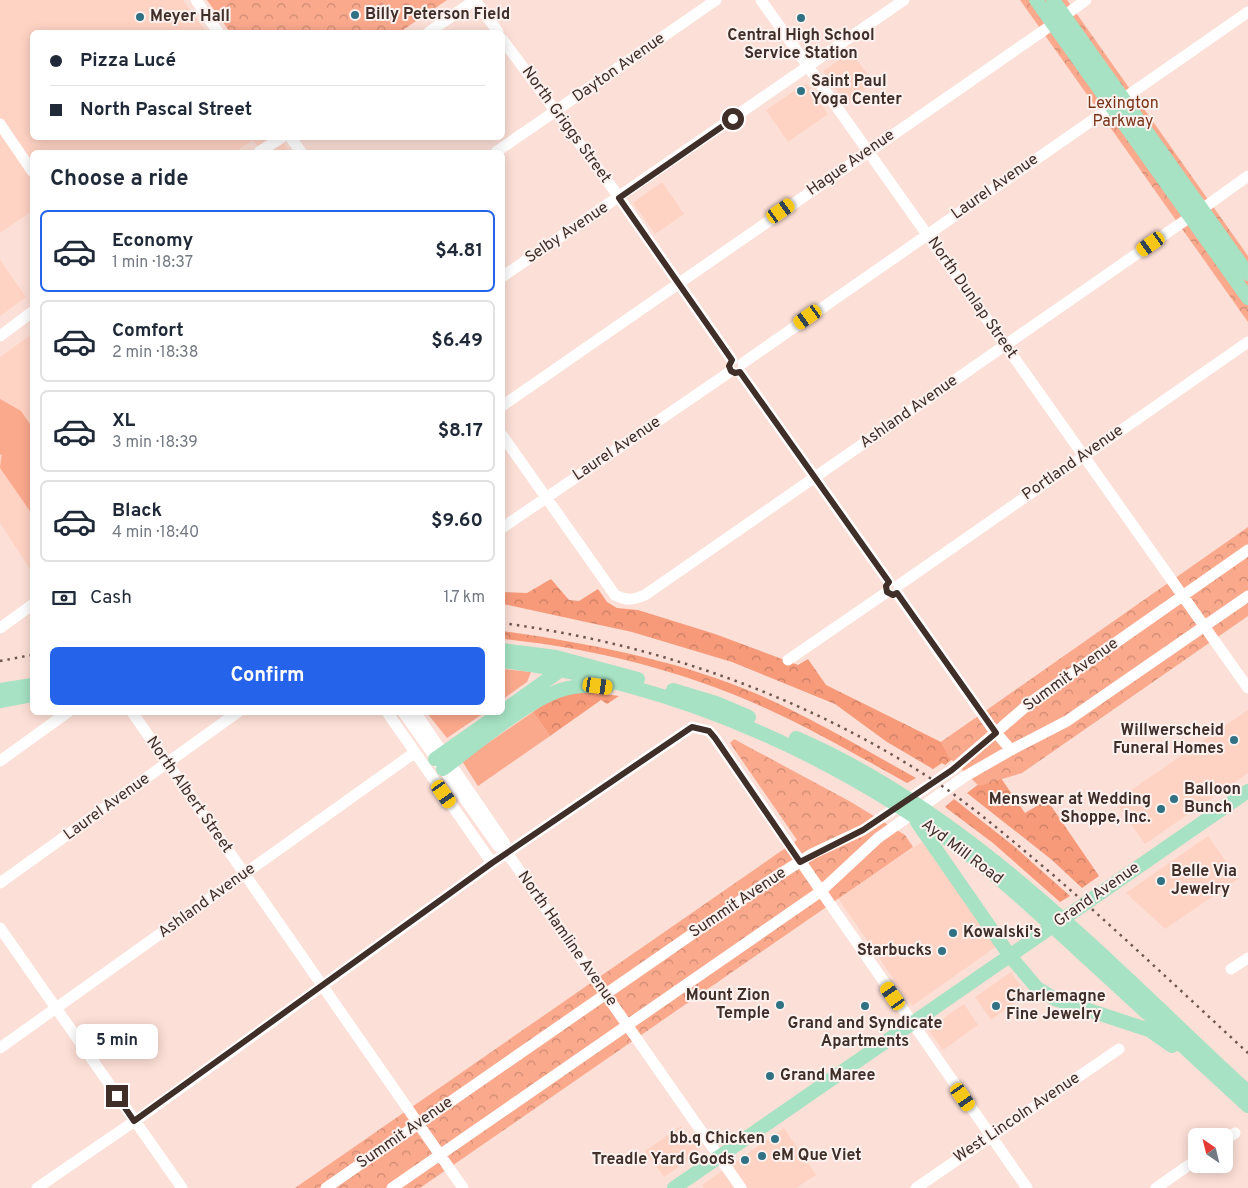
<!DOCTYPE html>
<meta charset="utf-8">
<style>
body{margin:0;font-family:Overpass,sans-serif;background:#f2f2f3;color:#1f2937;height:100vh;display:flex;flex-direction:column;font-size:19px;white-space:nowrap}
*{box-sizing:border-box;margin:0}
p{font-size:16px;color:#747a83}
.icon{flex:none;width:28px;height:28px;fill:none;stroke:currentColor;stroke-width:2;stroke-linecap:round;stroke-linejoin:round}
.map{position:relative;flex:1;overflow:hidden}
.details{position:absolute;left:30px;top:150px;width:475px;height:565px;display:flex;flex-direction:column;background:#fff;border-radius:8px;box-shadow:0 2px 12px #0003}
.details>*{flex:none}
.top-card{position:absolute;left:30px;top:30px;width:475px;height:110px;border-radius:8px;box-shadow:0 2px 12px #0003;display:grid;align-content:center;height:110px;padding:0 20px;background:#fff}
.needle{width:32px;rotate:325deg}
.tools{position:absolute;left:1188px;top:1128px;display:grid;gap:10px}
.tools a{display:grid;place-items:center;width:45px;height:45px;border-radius:8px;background:#fff;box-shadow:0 2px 12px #0003;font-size:25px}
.end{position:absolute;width:22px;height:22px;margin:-11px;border:6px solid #402e28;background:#fff;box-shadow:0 0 0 2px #fff}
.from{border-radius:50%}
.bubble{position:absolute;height:35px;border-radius:8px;background:#fff;box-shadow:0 2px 12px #0003;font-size:16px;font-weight:700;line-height:35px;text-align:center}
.car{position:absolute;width:15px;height:30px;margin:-15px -8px;border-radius:6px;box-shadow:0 0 4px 1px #0007;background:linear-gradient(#f5c518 24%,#345 0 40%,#f5c518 0 76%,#345 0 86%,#f5c518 0)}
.top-card b{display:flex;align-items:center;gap:18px;height:48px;font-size:19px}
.top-card b+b{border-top:1px solid #e0e1e3}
.top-card i{width:12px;height:12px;background:#1f2937}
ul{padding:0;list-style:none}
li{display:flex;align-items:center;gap:15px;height:82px;margin:0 10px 8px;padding:0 10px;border:2px solid #e0e1e3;border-radius:8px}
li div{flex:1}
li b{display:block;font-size:19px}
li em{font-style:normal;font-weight:700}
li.active{border-color:#2563eb}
li>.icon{width:45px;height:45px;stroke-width:1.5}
h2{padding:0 20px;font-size:22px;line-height:60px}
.pay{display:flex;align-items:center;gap:12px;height:55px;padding:0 20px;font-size:19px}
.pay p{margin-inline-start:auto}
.primary-button{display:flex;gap:10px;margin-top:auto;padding:10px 20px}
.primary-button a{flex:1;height:58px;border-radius:8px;background:#2563eb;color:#fff;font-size:20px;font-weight:700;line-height:58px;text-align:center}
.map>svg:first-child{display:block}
</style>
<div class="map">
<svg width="1248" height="1188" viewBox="0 0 1248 1188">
<defs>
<pattern id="forest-crowns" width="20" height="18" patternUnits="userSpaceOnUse" patternTransform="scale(1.25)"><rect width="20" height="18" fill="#f79a7a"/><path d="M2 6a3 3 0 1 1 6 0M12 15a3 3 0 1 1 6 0" fill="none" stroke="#c97e64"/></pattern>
<pattern id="park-crowns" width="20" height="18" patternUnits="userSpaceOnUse" patternTransform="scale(1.25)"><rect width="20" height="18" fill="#fba98d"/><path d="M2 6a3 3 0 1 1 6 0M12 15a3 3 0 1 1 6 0" fill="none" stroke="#cd8a73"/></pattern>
</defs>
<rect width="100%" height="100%" fill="#fcdfd6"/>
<!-- built -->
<path fill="#ffd3c4" d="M 0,0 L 183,0 L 206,32 L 32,32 L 32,138 L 280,138 L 290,152 L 262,152 L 253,140 L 235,152 L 32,152 L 32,211 L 0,233 Z
M 851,52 L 874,83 L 846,103 L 823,71 Z
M 806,83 L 828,114 L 788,142 L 766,110 Z
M 662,182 L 684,214 L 655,234 L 633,203 Z
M 0,260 L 26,297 L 0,316 Z
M 32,334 L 32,572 L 0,523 L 0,357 Z
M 1248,710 L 1248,773 L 1145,844 L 1115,801 Z
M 1208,836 L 1238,879 L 1165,929 L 1126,893 Z
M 925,840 L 997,946 L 912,1006 L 838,898 Z
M 1011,972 L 1027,994 L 991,1020 L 975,997 Z
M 964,1004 L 978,1025 L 943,1050 L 928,1029 Z
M 681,1126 L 700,1152 L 664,1177 L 645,1151 Z
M 784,1128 L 816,1175 L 796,1188 L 704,1188 L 702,1185 Z"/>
<!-- green -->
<path fill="#fba98d" d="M 0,399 L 21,411 L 32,427 L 32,514 L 0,468 L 2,454 L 0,455 Z
M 503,669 L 531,672 L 527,682 L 503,699 Z
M 533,712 L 550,736 L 478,786 L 462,761 Z
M 427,713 L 484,713 L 447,738 Z"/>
<!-- forest -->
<path fill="url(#forest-crowns)" d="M 551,579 L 569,600 L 579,601 L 598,589 L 607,602 L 617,608 L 638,610 L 715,634 L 798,665 L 808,659 L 826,685 L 941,742 L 972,721 L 960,753 L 945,765 L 942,763 L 933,769 L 887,742 L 835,704 L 732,662 L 632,632 L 503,604 L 502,592 L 527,593 Z
M 502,631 C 585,643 667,658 745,689 C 804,713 860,747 916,778 L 907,783 C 860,757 812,729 763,707 C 681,670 591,648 503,639 Z
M 578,690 L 619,696 L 607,704 L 601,700 L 550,736 L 533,712 L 555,697 Z
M 996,771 L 1025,813 L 1047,800 L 1099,876 L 1082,888 L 1052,860 L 967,793 Z
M 954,799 L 1015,847 L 1070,896 L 1060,902 L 993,843 L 945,807 Z"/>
<!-- park -->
<path fill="url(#park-crowns)" d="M 207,0 L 447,0 L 400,32 L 230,32 Z
M 1020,0 L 1067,0 L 1248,256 L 1248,322 Z
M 1248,527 L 1248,616 L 1022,773 L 979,786 L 948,756 L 941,742 Z
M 734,739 L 851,802 L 905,835 L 913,847 L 420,1188 L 295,1188 L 797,840 L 730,743 Z"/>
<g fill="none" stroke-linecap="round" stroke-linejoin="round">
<!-- minor -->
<path stroke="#fff" stroke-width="11" d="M 196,0 L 218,32
M 475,0 L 498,32
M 761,0 L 1248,688
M 1064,16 L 1086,0
M 429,32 L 475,0
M 502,39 L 611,186 L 732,360
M 0,124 L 32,171
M 291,138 L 301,152
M 259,152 L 281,138
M 496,152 L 716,0
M 1202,209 L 1248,176
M 502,277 L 904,0
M 0,336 L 32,312
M 743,363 L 1248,12
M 740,372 L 889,582
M 502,406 L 1053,24
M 502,435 L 615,595 C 627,601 633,600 645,595 L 1190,217
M 502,528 L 731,371
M 899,585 L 1248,342
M 897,593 L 992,728 L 1011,750
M 0,628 L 32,605
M 788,660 L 887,592
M 132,712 L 463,1188
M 387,712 L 492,863
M 403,712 L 498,846 L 507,853
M 415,712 L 504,842 L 507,853 L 741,1188
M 0,761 L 68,712
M 0,883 L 238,712
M 0,928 L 182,1188
M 1231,969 L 1248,958
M 0,1048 L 414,753
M 1224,1141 L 1235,1133
M 37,1188 L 142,1116 L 492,863 L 692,727 L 709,731 L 715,738 L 1027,1188
M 326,1188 L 763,885 L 812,854 L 863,830 L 952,770 L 1031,702 L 1248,550
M 392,1188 L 820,892 L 878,838 L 964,777 L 1011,750 L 1067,721 L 1248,596
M 916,1188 L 1119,1049
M 1156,1188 L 1196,1160"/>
<!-- major -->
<path stroke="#a6e2c3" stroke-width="14" d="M 1036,0 L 1248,298
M 1053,0 L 1248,274
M 502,650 L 556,657 L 638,679
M 502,661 C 677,683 838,755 977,861 C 1011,887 1042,917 1074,946 C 1132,999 1190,1053 1248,1106
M 0,690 L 32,685
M 673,690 L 716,703 L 749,717
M 0,701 L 32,695
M 502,712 L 565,667
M 796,738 C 972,814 1109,964 1248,1092
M 435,759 L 502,712
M 443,769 C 474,746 526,701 561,690 C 576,685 592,685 607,687
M 917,822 L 1010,956 L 1037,988 L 1055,999 L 1149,1030 L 1172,1046
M 674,1188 L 1248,791"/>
<!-- rail -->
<path stroke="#6c5750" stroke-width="2.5" stroke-dasharray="2.5 5" stroke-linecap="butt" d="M 502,623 C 658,644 811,698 942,786 C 981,813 1016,844 1052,874 C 1119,932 1183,993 1248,1053
M 0,661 L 32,655"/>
</g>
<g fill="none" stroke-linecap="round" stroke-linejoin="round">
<!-- route -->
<path stroke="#402e28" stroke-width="6" d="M 117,1096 L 134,1121 L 492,863 L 692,727 L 709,731 L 715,738 L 800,862 L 863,830 L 952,770 L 996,733 L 897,593 L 893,595 L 887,592 L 886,586 L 889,582 L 740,372 L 735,373 L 731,371 L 729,366 L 732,360 L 619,198 L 733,119"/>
</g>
<!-- markers -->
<g fill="#307184" stroke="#fbf1ee" stroke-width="2">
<circle cx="355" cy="15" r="5"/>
<circle cx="140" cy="17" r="5"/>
<circle cx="801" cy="18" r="5"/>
<circle cx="801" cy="91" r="5"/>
<circle cx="1234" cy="740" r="5"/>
<circle cx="1174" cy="799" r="5"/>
<circle cx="1161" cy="809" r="5"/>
<circle cx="1161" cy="881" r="5"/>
<circle cx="953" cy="933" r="5"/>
<circle cx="942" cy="951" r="5"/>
<circle cx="780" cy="1005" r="5"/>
<circle cx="865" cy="1006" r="5"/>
<circle cx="996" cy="1006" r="5"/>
<circle cx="770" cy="1076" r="5"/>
<circle cx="775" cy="1139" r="5"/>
<circle cx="762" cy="1156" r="5"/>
<circle cx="745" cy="1160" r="5"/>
</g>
<g text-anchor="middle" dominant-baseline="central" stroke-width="4" stroke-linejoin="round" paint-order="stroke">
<!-- poi labels -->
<g font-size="16" font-weight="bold" fill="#402e28" stroke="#fbf1ee" text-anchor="start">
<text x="365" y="15">Billy Peterson Field</text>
<text x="150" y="17">Meyer Hall</text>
<text x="801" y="36" text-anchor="middle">Central High School<tspan x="801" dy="18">Service Station</tspan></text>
<text x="811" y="82">Saint Paul<tspan x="811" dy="18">Yoga Center</tspan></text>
<text x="1224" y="731" text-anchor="end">Willwerscheid<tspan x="1224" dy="18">Funeral Homes</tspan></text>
<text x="1184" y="790">Balloon<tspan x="1184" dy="18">Bunch</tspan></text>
<text x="1151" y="800" text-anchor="end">Menswear at Wedding<tspan x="1151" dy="18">Shoppe, Inc.</tspan></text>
<text x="1171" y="872">Belle Via<tspan x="1171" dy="18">Jewelry</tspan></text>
<text x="963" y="933">Kowalski's</text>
<text x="932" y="951" text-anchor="end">Starbucks</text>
<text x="770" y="996" text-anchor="end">Mount Zion<tspan x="770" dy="18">Temple</tspan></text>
<text x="1006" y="997">Charlemagne<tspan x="1006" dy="18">Fine Jewelry</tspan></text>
<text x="865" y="1024" text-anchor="middle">Grand and Syndicate<tspan x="865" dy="18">Apartments</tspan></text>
<text x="780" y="1076">Grand Maree</text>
<text x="765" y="1139" text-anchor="end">bb.q Chicken</text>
<text x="772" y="1156">eM Que Viet</text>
<text x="735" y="1160" text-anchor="end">Treadle Yard Goods</text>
</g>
<!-- street labels -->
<g font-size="16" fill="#402e28" stroke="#fbf1ee">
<text transform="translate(619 68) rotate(-35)">Dayton Avenue</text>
<text transform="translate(566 125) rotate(54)">North Griggs Street</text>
<text transform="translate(851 163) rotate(-35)">Hague Avenue</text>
<text transform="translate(995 187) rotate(-35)">Laurel Avenue</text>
<text transform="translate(567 233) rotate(-34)">Selby Avenue</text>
<text transform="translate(972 298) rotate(55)">North Dunlap Street</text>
<text transform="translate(909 412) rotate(-35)">Ashland Avenue</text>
<text transform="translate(617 449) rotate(-34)">Laurel Avenue</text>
<text transform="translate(1073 463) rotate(-35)">Portland Avenue</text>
<text transform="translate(1071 675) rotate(-36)">Summit Avenue</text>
<text transform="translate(189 795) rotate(55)">North Albert Street</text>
<text transform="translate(107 807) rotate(-36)">Laurel Avenue</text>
<text transform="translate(962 852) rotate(37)">Ayd Mill Road</text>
<text transform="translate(1097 895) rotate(-35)">Grand Avenue</text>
<text transform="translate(207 901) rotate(-36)">Ashland Avenue</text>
<text transform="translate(738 903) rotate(-34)">Summit Avenue</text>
<text transform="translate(567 939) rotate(55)">North Hamline Avenue</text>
<text transform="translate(1017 1118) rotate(-34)">West Lincoln Avenue</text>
<text transform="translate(405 1133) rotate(-35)">Summit Avenue</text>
</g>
<!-- park labels -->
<g font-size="16" fill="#7a3217" stroke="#fbf1ee">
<text x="1123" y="104">Lexington<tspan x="1123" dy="18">Parkway</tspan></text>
</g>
</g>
</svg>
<div class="tools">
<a><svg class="needle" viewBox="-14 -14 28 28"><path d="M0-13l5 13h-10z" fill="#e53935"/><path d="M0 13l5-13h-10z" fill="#747a83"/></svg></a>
</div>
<i class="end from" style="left:733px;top:119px"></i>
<i class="end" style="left:117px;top:1096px"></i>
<div class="bubble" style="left:76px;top:1024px;width:82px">5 min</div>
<i class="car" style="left:781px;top:211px;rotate:55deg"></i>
<i class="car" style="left:1151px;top:244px;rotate:235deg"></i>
<i class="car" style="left:808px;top:317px;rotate:235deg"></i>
<i class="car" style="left:598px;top:686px;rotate:98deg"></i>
<i class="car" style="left:444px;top:794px;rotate:145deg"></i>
<i class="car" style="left:893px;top:996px;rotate:325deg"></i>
<i class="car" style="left:963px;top:1097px;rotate:145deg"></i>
<div class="top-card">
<b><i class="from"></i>Pizza Lucé</b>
<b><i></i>North Pascal Street</b>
</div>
<section class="details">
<h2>Choose a ride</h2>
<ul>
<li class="active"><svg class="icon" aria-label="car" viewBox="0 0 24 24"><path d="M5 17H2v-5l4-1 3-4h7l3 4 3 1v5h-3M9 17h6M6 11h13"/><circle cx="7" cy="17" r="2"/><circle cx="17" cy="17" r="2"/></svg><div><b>Economy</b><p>1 min · 18:37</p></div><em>$4.81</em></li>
<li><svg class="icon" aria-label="car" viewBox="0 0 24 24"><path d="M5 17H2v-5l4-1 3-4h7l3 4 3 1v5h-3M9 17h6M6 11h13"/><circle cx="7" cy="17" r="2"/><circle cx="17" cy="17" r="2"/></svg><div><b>Comfort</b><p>2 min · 18:38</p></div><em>$6.49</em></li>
<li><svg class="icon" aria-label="car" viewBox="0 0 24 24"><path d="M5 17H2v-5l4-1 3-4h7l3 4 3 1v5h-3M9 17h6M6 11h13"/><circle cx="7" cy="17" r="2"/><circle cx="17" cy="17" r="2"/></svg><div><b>XL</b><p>3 min · 18:39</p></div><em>$8.17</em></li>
<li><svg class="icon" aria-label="car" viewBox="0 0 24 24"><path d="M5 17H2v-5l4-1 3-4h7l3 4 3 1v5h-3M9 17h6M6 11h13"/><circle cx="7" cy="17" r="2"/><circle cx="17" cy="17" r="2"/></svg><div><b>Black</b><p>4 min · 18:40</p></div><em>$9.60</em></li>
</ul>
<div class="pay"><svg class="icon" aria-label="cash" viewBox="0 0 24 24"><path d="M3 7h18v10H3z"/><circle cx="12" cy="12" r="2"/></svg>Cash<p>1.7 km</p></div>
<div class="primary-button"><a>Confirm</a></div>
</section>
</div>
